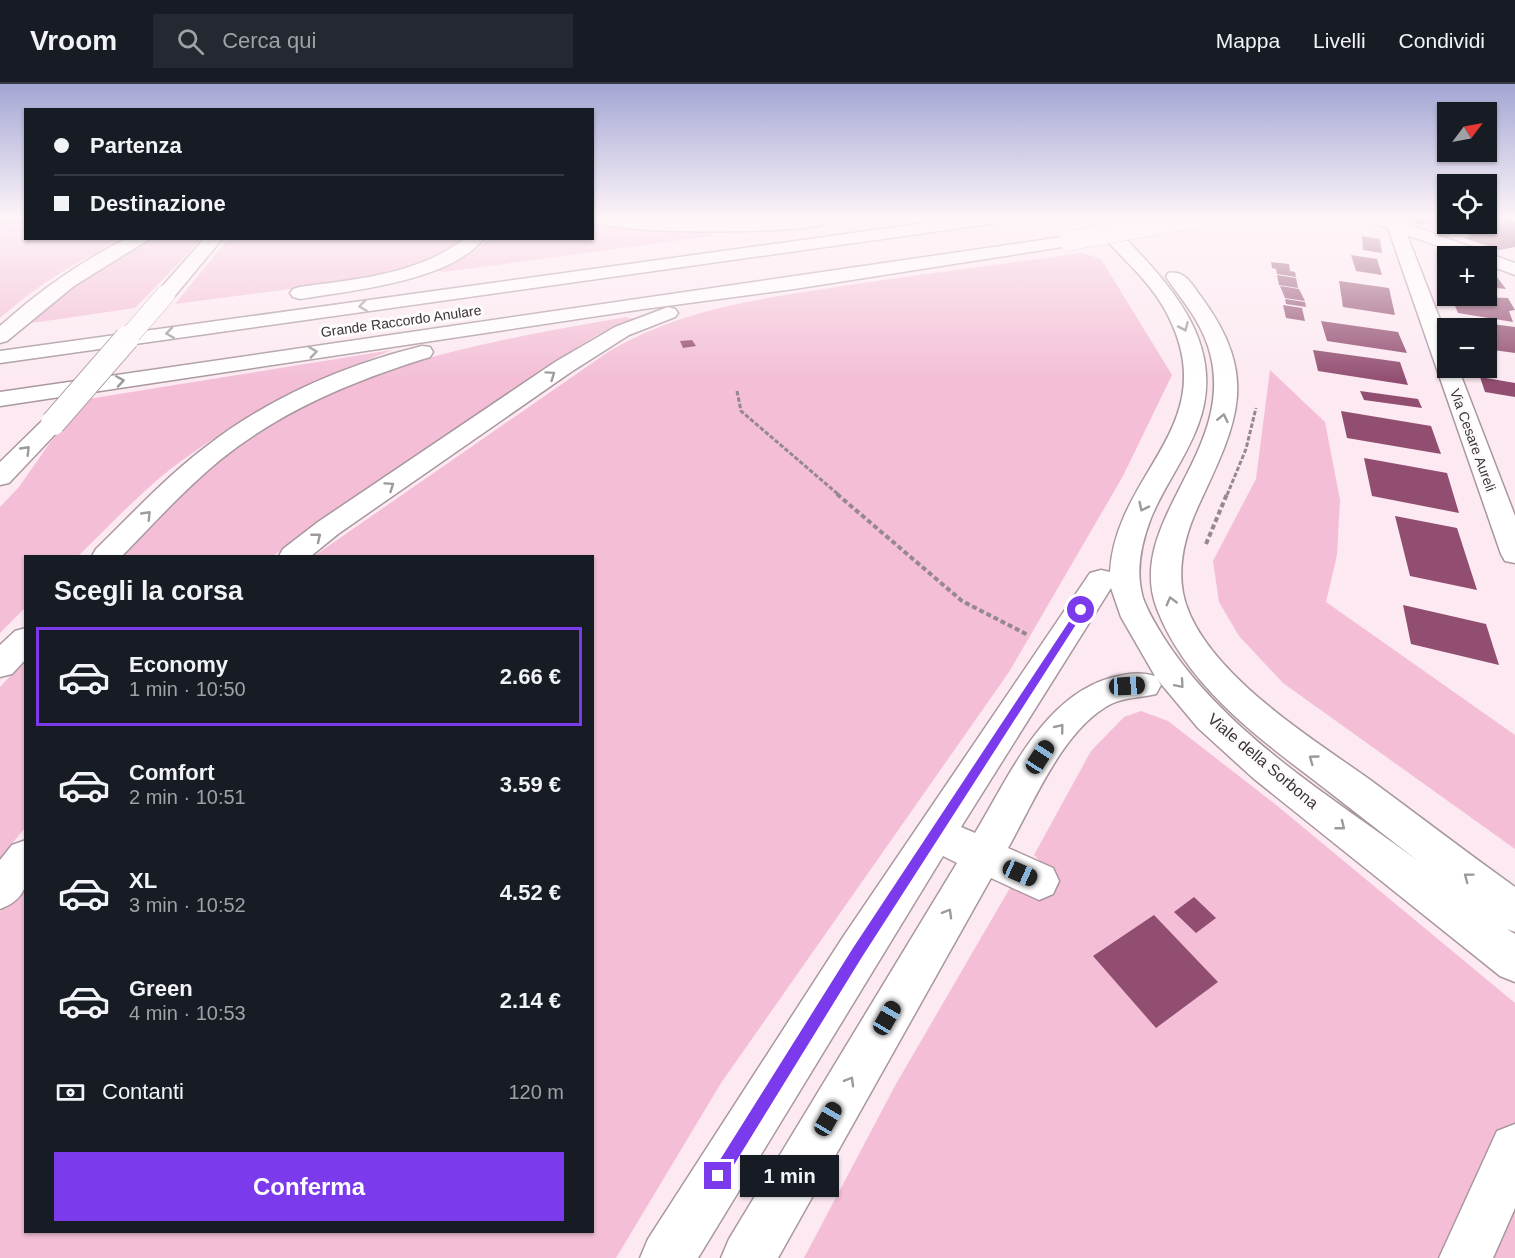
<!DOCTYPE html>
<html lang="it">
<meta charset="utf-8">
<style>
body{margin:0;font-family:Helvetica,sans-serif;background:#242831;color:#f1f3f6;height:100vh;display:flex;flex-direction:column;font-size:22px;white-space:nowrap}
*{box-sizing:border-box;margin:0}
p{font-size:20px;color:#9ea1a6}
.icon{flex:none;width:33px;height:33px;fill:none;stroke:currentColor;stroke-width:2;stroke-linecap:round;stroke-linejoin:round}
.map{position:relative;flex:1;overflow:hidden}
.details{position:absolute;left:24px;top:471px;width:570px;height:678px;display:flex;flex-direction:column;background:#171b24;border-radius:0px;box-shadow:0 2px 4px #0004}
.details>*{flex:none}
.hud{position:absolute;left:24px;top:24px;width:570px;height:132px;border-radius:0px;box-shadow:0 2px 4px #0004;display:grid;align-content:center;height:132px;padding:0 30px;background:#171b24}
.needle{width:39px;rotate:58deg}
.tools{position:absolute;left:1437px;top:18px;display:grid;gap:12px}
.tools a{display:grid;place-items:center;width:60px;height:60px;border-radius:0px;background:#171b24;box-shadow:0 2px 4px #0004;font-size:30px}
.end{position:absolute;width:27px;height:27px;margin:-14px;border:8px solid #7c3aed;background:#fff;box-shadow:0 0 0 3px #fff}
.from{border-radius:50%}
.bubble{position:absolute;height:42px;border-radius:0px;background:#171b24;box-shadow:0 2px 4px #0004;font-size:20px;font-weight:800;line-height:42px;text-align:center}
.car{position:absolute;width:18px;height:36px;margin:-18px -9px;border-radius:8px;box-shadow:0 0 4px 2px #0007;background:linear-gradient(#222 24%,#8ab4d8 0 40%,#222 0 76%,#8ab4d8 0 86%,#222 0)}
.hud b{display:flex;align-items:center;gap:21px;height:57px;font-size:22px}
.hud b+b{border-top:2px solid #363941}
.hud i{width:15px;height:15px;background:#f1f3f6}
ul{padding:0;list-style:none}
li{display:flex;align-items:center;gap:18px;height:99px;margin:0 12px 9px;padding:0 18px;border:3px solid transparent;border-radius:0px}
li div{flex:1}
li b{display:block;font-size:22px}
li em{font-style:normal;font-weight:800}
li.on{border-color:#7c3aed}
li>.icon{width:54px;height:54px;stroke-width:1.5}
h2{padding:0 30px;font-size:27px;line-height:72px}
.pay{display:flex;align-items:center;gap:15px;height:66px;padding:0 30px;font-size:22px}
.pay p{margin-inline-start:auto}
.action{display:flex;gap:12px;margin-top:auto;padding:12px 30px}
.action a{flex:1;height:69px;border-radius:0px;background:#7c3aed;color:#fff;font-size:24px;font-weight:800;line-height:69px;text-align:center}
header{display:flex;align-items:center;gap:36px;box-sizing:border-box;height:84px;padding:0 30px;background:#171b24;border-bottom:2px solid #363941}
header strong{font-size:28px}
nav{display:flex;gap:33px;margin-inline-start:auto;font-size:21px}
.search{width:420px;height:54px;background:#242831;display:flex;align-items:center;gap:15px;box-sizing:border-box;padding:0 21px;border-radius:0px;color:#9ea1a6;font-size:22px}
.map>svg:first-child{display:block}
</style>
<header>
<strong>Vroom</strong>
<div class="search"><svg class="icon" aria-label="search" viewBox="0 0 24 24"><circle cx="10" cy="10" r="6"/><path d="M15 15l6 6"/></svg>Cerca qui</div>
<nav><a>Mappa</a><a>Livelli</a><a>Condividi</a></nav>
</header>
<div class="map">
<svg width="1515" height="1174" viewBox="0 0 1515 1174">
<rect width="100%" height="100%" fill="#fce9f1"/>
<!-- green -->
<path fill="#f3bed6" d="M 0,133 L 25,133 L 26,154 L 124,155 C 79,176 37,201 0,234 Z
M 607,133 L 821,133 L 724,140 L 653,138 Z
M 593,137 L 710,149 L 712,152 L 444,188 L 432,186 L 473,168 L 489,155 L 592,154 Z
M 154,155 L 202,155 L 135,224 L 32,239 L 64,204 L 124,168 Z
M 228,155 L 469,155 L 432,177 L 367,195 L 175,220 Z
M 1083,169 L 1101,175 L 1172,291 L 1123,392 L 1009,588 L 721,999 L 616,1174 L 0,1174 L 0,828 L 25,796 L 26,1148 L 592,1148 L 592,472 L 314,472 L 608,268 C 682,224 760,215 843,202 C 923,190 1003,180 1083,169 Z
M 626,233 L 634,235 L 597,251 L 554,278 L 314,442 L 273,472 L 124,472 C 152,443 179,412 209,385 C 325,284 479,259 626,233 Z
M 392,266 C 312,298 236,334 168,387 C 136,413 107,444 78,472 L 26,472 L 25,524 L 0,549 L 0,423 L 19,403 L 49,360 L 88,315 Z
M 1270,286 L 1325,338 L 1340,416 L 1337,471 L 1326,518 L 1515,651 L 1515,765 L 1283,599 L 1239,552 L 1219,518 L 1213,477 L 1256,395 Z
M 25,576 L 25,744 L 0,774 L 0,603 Z
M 1141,627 L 1168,637 L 1275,720 L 1515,919 L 1515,1174 L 804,1174 L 896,1000 L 1010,804 L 1029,810 L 1048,785 L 1034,771 L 1091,667 L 1124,633 Z"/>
<!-- building -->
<path fill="#924e70" d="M 1400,133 L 1448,133 L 1448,140 L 1486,140 L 1486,133 L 1503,133 L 1515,137 L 1515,163 L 1499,166 L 1464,154 L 1472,152 L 1433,138 L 1421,141 Z
M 1362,152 L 1380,155 L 1382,169 L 1363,166 Z
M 1351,171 L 1377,175 L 1382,191 L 1356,187 Z
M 1271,178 L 1289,180 L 1290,187 L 1295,188 L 1296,193 L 1277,190 L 1276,185 L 1272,184 Z
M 1486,188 L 1494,189 L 1506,205 L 1486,203 Z
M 1277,191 L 1296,194 L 1298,204 L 1279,201 Z
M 1339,197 L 1389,204 L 1395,231 L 1343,223 Z
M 1280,202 L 1299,205 L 1305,217 L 1285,214 Z
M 1459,212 L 1508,214 L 1515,226 L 1509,227 L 1513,238 L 1458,229 L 1453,217 L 1462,217 Z
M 1285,215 L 1305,218 L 1306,223 L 1286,220 Z
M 1283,221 L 1302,224 L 1305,237 L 1286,234 Z
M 1461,236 L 1515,243 L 1515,269 L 1486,265 L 1486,244 L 1465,244 Z
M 1321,237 L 1398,248 L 1407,269 L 1327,257 Z
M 692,256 L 696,262 L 683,264 L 680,257 Z
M 1313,266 L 1400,278 L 1408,301 L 1318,287 Z
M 1480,293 L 1515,299 L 1515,313 L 1485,308 Z
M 1360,307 L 1418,315 L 1422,324 L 1364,316 Z
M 1341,327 L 1431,342 L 1441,370 L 1347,354 Z
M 1364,374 L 1447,389 L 1459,429 L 1372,412 Z
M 1395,432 L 1457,444 L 1477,506 L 1410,492 Z
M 1403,521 L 1486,540 L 1499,581 L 1411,560 Z
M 1194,813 L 1216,834 L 1196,849 L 1174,828 Z
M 1154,831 L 1218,898 L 1156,944 L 1093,872 Z"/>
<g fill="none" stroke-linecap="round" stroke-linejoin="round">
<!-- minor casing -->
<g stroke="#a9979f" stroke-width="3">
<path id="minor" d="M 1087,133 L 1104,133 C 1159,189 1231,254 1198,341 C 1186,374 1164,402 1151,434 C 1141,460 1135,487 1143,514 C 1148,528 1156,541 1164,554 C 1225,649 1329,711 1418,777 C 1388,754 1358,730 1328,707 C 1263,657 1188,605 1157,525 C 1123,436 1242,365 1208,262 C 1199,235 1182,216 1166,193 L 1168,189 C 1185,185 1193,202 1202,214 C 1259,292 1238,337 1201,416 C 1187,445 1177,477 1183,509 C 1198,584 1310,653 1369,695 C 1418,731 1466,768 1515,803 L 1515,848 L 1507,845 L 1515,850 L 1515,898 L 1500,892 L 1253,694 L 1198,644 L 1157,595 L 1161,601 L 1156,610 C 1141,614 1125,613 1111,620 C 1063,645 1034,718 1008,764 L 1053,784 L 1059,797 L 1053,810 L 1039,816 L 991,794 L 778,1174 L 721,1174 L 729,1155 L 957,779 L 943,772 L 698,1174 L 640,1174 L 648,1155 L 843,853 L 1090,489 L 1101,486 L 1110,488 C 1116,385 1229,340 1164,224 C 1144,189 1110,165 1087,133 ZM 1111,504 L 1121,533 L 1155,592 C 1140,587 1125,590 1110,594 C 1042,614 1009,693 975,749 L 961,743 Z
M 1365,133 L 1388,133 L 1515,179 L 1515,191 L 1486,180 L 1486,172 L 1467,172 L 1407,151 L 1448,256 L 1448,284 L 1458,284 L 1515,432 L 1515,479 L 1505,477 L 1501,470 L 1388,144 L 1367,137 Z
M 1515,1040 L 1515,1124 L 1493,1174 L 1439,1174 L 1497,1047 Z"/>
</g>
<!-- highway casing -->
<g stroke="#a9979f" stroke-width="3">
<path id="highway" d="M 592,133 L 706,138 L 824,133 L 829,137 C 819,150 675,148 652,146 C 632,145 612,142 592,139 Z
M 969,133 L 1011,133 L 1003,138 L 0,279 L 0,267 Z
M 1069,152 L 1075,153 L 1078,157 L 1075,161 L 794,205 L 644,225 L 0,322 L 0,308 Z
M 128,154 L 151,154 L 74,202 L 7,257 L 0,259 L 0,242 C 39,207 81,177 128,154 Z
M 205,154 L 223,154 L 173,214 L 159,214 L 156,210 L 159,206 Z
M 465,154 L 484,154 C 452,197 350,207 300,215 L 293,213 L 290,209 L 293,205 L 300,203 C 355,195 419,191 465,154 Z
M 668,223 L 675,225 L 678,229 L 675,233 L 629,251 L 571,288 L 338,450 L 311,472 L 279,472 L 283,465 L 318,438 L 555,278 L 615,243 Z
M 422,262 L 430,263 L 433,268 L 430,273 C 355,296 282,326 220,376 C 185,405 154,439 122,472 L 92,472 L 96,465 C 131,431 164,395 203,365 C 266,315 344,281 422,262 Z
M 53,332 L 61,334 L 65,339 L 61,344 L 9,399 L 0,401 L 0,378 L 45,334 Z
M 26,544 L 26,575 L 12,590 L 0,593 L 0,561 L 15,547 Z
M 26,756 C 26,788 35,812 0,825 L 0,776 L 12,761 Z"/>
</g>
<!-- path-far2 -->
<path stroke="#95898e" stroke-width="2" stroke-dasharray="4 1.5" stroke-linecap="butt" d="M 0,140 L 26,137"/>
<!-- path-far1 -->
<path stroke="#95898e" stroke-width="3" stroke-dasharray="4.5 2" stroke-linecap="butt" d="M 737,307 L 741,327 L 839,411
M 1227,411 L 1246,365 L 1256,324"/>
<!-- path -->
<path stroke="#95898e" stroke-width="4" stroke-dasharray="5 3" stroke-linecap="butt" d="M 837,410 L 962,517 L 1028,551
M 1206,460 L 1227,410"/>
<!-- minor -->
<use href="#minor" fill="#fff" fill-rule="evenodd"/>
<!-- highway -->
<use href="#highway" fill="#fff" fill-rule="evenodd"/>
<!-- highway-bridge-far1 casing -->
<g stroke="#a9979f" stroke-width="20" stroke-linecap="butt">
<path id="highway-bridge-far1" d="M 1069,157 L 1202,133
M 126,256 L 166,210"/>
</g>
<!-- highway-bridge casing -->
<g stroke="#a9979f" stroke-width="26" stroke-linecap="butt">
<path id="highway-bridge" d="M 53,339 L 127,254"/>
</g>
<!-- highway-bridge-far1 -->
<use href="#highway-bridge-far1" stroke="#fff" stroke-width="19"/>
<!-- highway-bridge -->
<use href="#highway-bridge" stroke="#fff" stroke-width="24"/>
</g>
<!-- one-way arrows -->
<defs><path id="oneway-chevron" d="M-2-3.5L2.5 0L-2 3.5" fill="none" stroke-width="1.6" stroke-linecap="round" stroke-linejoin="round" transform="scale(1.5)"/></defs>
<g stroke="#9d9a9b">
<use href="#oneway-chevron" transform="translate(363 222) rotate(172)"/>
<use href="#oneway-chevron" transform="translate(1184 243) rotate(66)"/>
<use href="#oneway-chevron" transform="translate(170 249) rotate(172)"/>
<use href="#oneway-chevron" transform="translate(313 268) rotate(-8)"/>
<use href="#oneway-chevron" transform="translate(551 291) rotate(-35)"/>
<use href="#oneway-chevron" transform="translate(120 297) rotate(-9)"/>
<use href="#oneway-chevron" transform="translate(1223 334) rotate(-78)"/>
<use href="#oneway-chevron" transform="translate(26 366) rotate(-46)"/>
<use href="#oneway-chevron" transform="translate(390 402) rotate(-34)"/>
<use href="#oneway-chevron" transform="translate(1143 423) rotate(116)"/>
<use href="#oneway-chevron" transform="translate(147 431) rotate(-46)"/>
<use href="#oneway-chevron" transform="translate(317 453) rotate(-39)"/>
<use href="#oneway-chevron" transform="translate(1171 517) rotate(-105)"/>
<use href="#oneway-chevron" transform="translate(1180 600) rotate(49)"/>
<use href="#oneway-chevron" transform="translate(1060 644) rotate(-51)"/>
<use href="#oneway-chevron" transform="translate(1313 675) rotate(-144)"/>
<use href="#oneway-chevron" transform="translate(1341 742) rotate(38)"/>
<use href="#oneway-chevron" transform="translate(1468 793) rotate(-143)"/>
<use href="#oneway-chevron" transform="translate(948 829) rotate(-60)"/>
<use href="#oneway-chevron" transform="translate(850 997) rotate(-60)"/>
</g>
<!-- sky -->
<linearGradient id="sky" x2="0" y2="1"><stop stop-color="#a3a6d3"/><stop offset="0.45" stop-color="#fef5f9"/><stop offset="1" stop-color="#fef5f9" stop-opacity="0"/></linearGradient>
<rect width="1515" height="297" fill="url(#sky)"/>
<!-- route -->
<path fill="#7c3aed" d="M 1081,523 L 1085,526 L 1084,528 L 862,873 L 724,1097 L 718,1100 L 713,1097 L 711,1092 L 713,1087 L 853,864 L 1078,524 Z"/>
<g text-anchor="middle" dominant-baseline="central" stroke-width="6" stroke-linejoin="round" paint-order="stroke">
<!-- far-street labels -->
<g font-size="14" fill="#3b3437" stroke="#fefbfc">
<text transform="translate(401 237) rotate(-8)">Grande Raccordo Anulare</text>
<text transform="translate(1473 356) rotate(70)">Via Cesare Aureli</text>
</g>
<!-- street labels -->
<g font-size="16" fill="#3b3437" stroke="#fefbfc">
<text transform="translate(1263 677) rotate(40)">Viale della Sorbona</text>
</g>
</g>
</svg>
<div class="tools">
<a><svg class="needle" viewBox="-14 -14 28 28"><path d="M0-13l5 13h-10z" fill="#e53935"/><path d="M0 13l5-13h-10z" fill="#9ea1a6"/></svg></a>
<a><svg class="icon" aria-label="locate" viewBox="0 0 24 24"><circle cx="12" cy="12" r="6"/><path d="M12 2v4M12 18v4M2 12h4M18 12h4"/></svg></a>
<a>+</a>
<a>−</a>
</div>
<i class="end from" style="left:1081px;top:526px"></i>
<i class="end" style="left:718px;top:1092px"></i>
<div class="bubble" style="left:740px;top:1071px;width:99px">1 min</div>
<i class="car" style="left:1127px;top:602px;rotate:87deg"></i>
<i class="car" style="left:1040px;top:673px;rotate:33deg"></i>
<i class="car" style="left:1020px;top:789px;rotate:114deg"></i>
<i class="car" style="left:887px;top:934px;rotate:30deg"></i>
<i class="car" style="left:828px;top:1035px;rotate:30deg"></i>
<div class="hud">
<b><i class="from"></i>Partenza</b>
<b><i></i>Destinazione</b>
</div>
<section class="details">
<h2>Scegli la corsa</h2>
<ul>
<li class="on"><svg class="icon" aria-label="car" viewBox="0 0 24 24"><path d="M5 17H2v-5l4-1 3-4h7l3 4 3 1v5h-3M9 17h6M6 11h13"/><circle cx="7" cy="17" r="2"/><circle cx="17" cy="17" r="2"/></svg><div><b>Economy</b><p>1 min · 10:50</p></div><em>2.66 €</em></li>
<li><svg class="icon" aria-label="car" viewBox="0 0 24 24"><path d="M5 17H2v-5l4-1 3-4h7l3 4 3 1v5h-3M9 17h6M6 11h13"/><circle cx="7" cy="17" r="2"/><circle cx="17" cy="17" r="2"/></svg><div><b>Comfort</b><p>2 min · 10:51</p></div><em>3.59 €</em></li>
<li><svg class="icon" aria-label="car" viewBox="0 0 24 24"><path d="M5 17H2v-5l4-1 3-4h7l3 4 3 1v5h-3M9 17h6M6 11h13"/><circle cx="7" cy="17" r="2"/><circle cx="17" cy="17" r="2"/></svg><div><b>XL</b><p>3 min · 10:52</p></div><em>4.52 €</em></li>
<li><svg class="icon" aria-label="car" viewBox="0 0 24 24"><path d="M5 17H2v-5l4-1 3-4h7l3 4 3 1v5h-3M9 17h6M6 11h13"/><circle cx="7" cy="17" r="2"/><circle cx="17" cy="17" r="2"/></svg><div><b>Green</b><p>4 min · 10:53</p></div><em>2.14 €</em></li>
</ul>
<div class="pay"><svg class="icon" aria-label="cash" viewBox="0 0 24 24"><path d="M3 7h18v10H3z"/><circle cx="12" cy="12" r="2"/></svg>Contanti<p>120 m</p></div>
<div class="action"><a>Conferma</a></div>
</section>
</div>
